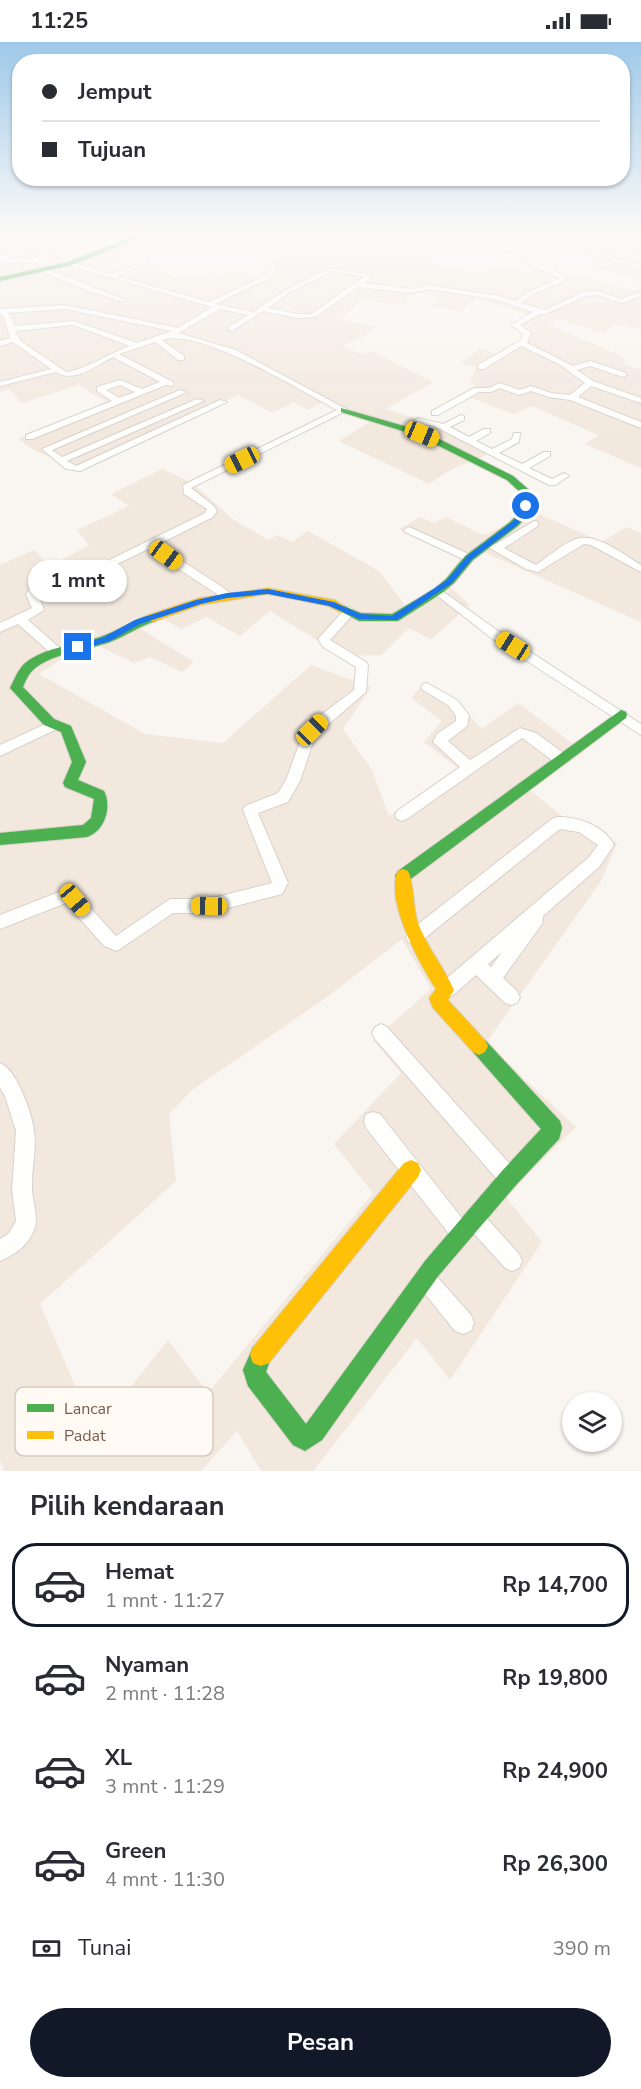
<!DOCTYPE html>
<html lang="id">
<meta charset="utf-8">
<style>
body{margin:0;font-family:"Nunito Sans",sans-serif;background:#f7f7f7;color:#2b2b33;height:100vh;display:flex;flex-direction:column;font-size:22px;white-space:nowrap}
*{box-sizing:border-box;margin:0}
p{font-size:20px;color:#7c7c81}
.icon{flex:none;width:33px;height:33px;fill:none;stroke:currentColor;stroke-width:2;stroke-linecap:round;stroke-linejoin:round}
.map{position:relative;height:1429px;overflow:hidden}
.sheet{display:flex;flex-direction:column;background:#fff;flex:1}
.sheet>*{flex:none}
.banner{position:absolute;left:12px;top:12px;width:618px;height:132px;border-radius:24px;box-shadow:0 2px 4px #0004;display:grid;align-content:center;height:132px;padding:0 30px;background:#fff}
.buttons{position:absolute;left:562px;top:1350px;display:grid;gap:12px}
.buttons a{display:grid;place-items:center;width:60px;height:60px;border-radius:50%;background:#fff;box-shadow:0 2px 4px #0004;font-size:30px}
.end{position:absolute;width:27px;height:27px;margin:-14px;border:8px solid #1a73e8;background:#fff;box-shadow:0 0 0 3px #fff}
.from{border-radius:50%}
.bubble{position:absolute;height:42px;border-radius:21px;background:#fff;box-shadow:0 2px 4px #0004;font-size:20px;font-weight:700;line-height:42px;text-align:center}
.car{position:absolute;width:18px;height:36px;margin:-18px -9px;border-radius:8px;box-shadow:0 0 4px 2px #0007;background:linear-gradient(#f5c518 24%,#345 0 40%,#f5c518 0 76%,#345 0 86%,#f5c518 0)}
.banner b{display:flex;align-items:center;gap:21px;height:57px;font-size:22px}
.banner b+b{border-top:2px solid #e1e1e2}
.banner i{width:15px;height:15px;background:#2b2b33}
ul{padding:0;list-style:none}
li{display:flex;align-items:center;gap:18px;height:84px;margin:0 12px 9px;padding:0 18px;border:3px solid transparent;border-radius:24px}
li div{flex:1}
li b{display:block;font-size:22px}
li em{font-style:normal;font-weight:700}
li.selected{border-color:#111827}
li>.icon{width:54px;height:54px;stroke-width:1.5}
h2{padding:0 30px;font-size:27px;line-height:72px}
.pay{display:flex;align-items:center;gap:15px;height:66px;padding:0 30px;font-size:22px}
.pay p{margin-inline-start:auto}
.button{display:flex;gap:12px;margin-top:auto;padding:12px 30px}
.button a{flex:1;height:69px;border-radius:36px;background:#111827;color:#fff;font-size:24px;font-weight:700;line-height:69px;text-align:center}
.status{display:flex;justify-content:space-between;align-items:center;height:42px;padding:0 30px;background:#fff;direction:ltr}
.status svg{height:16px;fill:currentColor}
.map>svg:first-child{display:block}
</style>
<div class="status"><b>11:25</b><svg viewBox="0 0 49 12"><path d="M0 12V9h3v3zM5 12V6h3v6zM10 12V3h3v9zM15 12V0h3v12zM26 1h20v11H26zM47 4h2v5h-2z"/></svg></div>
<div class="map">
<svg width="641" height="1429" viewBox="0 0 641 1429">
<rect width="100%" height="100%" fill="#f9f5f0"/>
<!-- residential -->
<path fill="#f2e8de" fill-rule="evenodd" d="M 0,190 L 79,190 L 74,197 L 90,203 L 130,190 L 156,190 L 128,204 L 143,209 L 98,229 L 123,235 L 147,225 L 179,237 L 191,232 L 209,238 L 230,228 L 262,236 L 275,230 L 276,221 L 304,198 L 315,193 L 304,190 L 395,190 L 351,208 L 377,216 L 402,207 L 383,200 L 407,190 L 461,201 L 426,220 L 484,232 L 498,223 L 529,231 L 543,224 L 574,235 L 580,233 L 624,247 L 641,247 L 641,287 L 615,283 L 603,291 L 558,277 L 548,282 L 626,316 L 622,321 L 641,328 L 641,426 L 585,402 L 599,393 L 532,364 L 513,372 L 461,352 L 475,344 L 470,339 L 476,326 L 460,321 L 481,306 L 499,313 L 525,299 L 530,287 L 516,281 L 531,274 L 475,256 L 460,270 L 431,264 L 440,256 L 417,250 L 402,264 L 362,257 L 341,277 L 375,285 L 366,293 L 342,304 L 361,312 L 372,309 L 433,340 L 386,367 L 460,392 L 491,411 L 452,427 L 429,442 L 339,399 L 376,376 L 349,369 L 327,359 L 308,368 L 294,360 L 272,371 L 238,353 L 80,428 L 36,409 L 18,397 L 106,360 L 79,343 L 22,361 L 9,347 L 0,351 Z
M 493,190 L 641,190 L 641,239 L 586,223 L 598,215 Z
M 162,427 L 192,441 L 234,478 L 269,498 L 277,493 L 292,500 L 308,489 L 379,529 L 408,567 L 449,544 L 470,563 L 431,597 L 409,586 L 381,613 L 343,614 L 270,569 L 240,594 L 206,575 L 182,587 L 163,577 L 141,587 L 194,620 L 182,630 L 150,615 L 134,621 L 99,604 L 65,615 L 39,632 L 145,692 L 223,701 L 311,623 L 371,645 L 343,687 L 372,728 L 389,774 L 459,727 L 424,700 L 442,679 L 411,656 L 425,640 L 460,664 L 482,687 L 518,661 L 584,710 L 530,748 L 562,774 L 617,801 L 601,839 L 486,1001 L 576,1085 L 505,1154 L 542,1200 L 450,1338 L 417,1296 L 313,1429 L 261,1429 L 237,1389 L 201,1429 L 4,1429 L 0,1418 L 0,523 L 34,508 L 51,524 L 89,503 L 77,488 L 129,464 L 111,452 ZM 402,897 L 431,947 L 373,998 L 401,1031 L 334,1102 L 373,1151 L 208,1351 L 168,1298 L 95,1390 L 40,1262 L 176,1139 L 169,1072 L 192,1048 L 327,955 Z
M 527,467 L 602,500 L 626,485 L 641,491 L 641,580 L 479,508 L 469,520 L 399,487 L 420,475 L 434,481 L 446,475 L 483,493 L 508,482 Z"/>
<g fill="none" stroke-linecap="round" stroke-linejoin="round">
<!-- street casing -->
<g stroke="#d7d1cb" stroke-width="2">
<path id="street" d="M 5,190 L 14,190 L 0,196 L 0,192 Z
M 34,190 L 42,190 L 0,207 L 0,203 Z
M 63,190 L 71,190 L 5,216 L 34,217 L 63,196 L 66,200 L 53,207 L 41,218 L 63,223 L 63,225 L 36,221 L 0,220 L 0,214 Z
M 405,190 L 415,190 L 522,215 L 566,234 L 565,239 L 535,251 L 521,261 L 545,268 L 584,250 L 598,249 L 621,257 L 641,250 L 641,254 L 621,261 L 597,253 L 585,254 L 548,271 L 540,272 L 520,283 L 531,291 L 527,301 L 573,324 L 590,319 L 626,331 L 627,333 L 623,335 L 590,324 L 577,328 L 593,339 L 641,356 L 641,361 L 591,344 L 578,355 L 641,380 L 641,386 L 570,358 L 549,355 L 531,349 L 519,353 L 500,346 L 491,350 L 479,350 L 438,373 L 432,373 L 432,369 L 474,346 L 489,346 L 500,341 L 519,348 L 531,344 L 551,351 L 570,353 L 585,341 L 559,322 L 521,304 L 484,327 L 478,327 L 478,323 L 521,298 L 523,292 L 511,283 L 533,270 L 498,258 L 428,247 L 412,251 L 358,245 L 315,275 L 298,276 L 263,269 L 232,289 L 228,287 L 229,285 L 248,273 L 220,267 L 178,291 L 236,308 L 348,368 L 191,446 L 214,464 L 217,469 L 213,475 L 157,503 L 221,544 L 231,552 L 231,556 L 223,556 L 148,507 L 97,532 L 42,546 L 38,552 L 44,568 L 28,578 L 62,608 L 64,611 L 62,614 L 54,614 L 18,582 L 0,590 L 0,581 L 32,566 L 26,552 L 34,541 L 89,528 L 205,471 L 207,467 L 184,452 L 183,443 L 337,368 C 301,349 199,285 162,298 L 184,314 L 184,318 L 178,318 L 155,300 L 119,312 L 173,340 L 173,344 L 166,343 L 32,397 L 26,397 L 26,393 L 112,359 L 97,349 L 97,345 L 120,338 L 142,347 L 160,340 L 113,315 C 97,323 74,342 56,330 L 0,344 L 0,340 L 51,327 L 13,300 L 0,304 L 0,299 L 10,296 L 4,275 L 0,272 L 0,267 L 65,263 L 178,286 L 212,265 L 68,223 L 70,220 L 110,232 L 149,219 L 149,221 L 117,234 L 209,260 L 267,233 L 274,221 L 278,221 L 272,235 L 215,262 L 253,270 L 286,248 L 330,226 L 371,233 L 371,235 L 364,241 L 412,247 L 428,243 L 499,254 L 515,259 L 531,249 L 560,236 L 518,218 ZM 333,229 L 364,235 L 311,272 L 298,272 L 268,266 L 290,250 ZM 65,267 L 172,289 L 137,301 L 74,279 L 14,284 L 11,274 L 7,271 ZM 73,283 L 130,304 C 110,311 85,328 66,330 L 22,300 L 15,289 ZM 120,343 L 135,350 L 119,356 L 106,348 Z
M 592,190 L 600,190 L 564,207 L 559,206 Z
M 631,190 L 639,190 L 623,199 L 641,204 L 641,208 L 618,201 L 598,212 L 641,223 L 641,227 L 589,212 Z
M 41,227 L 45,227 L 126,258 L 123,260 L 89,249 L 41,229 Z
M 641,234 L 641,239 L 638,238 L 638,236 Z
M 180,348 L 187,350 L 52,408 L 62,415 L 197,357 L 204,359 L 67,419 L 76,424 L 220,358 L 227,360 L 80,429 L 66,427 L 42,407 Z
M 461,373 L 464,374 L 464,378 L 450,385 L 469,395 L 484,387 L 490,387 L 490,391 L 476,399 L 492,407 L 512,397 L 514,391 L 520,391 L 519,400 L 499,411 L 522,422 L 544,410 L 550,410 L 550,414 L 529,426 L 552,437 L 564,431 L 569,434 L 555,443 L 549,443 L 434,384 L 420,382 L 410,389 L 403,387 L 418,376 L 443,382 Z
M 534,479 L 538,480 L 538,484 L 504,506 L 536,523 C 548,515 562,502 576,497 C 596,490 624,513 641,523 L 641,530 L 591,503 L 584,502 L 538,530 L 526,527 L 481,501 L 486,498 L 496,502 Z
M 409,485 L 473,514 L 474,516 L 473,518 L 465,518 L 405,490 L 404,488 Z
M 438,546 L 498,589 L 641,682 L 641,693 L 490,595 L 434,551 L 432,549 Z
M 350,565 L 356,569 L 330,598 L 366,620 L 368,623 L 366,650 L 315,694 L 300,739 L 288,760 L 258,771 L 288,841 L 282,852 L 209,871 L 173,871 L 117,909 L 104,904 L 66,861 L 0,887 L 0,873 L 69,846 L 74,848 L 116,894 L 170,857 L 209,857 L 272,841 L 243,768 L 245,764 L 278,751 L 286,738 L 304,689 L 317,676 L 354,648 L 356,625 L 323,605 L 318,597 L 346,566 Z
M 427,641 L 457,658 L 469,673 L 467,684 L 448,699 L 470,718 L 520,686 L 536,691 L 566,713 L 568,717 L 566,721 L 556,721 L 522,696 L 407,777 L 402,779 L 397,777 L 395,773 L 397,769 L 460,725 L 433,700 L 437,692 L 456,679 L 456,674 L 449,664 L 423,648 L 421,645 L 423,642 Z
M 54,678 L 59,680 L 61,683 L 59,686 L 0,714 L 0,703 Z
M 557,775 C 577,774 605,784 614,803 L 599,825 L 543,874 L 542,882 L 503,936 L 517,949 L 520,955 L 517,961 L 511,963 L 505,961 L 476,933 L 452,954 L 446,956 L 440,954 L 438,948 L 440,942 L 589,815 L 598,803 L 579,790 L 560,787 L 420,900 L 414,902 L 408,900 L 406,895 L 408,890 L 552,777 ZM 502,910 L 491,925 L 488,922 Z
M 381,982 L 387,985 L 516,1129 L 519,1136 L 516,1143 L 509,1146 L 502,1143 L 375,997 L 372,991 L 375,985 Z
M 0,1021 C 17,1028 32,1071 34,1089 C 37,1108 31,1129 32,1149 C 33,1160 38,1174 35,1185 C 30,1202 15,1213 0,1219 L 0,1197 L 9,1191 L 16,1179 L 12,1148 L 16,1089 L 5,1054 L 0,1046 Z
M 373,1070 L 380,1072 L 465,1180 L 467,1170 L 474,1167 L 481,1170 L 519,1212 L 522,1219 L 519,1226 L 512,1229 L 505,1226 L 470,1187 L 471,1191 L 468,1198 L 461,1201 L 454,1198 L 366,1086 L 364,1079 L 366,1072 Z
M 425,1225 L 432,1229 L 471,1273 L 474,1281 L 471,1289 L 463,1292 L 455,1289 L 418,1243 L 414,1236 L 418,1229 Z"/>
</g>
<!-- fast casing -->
<g stroke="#d9d2cb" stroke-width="2">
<path id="fast" d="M 146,190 L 154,190 L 72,223 L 0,239 L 0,235 L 68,220 Z
M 341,366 L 425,390 L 513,434 L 528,447 L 532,456 L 528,473 L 518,484 L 473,518 L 454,541 L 442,551 L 398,579 L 359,579 L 336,567 L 342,563 L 361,571 L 392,572 L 434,547 L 446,537 L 465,514 L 510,480 L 518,472 L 522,456 L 520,450 L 507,438 L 419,394 L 341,370 Z
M 152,572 L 158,576 L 156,579 C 139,584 126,594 110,600 C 88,608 48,612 32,629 C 28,633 25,640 23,645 L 54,677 L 71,684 L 86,720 L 78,738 L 104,749 C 112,765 105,789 87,795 L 0,803 L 0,791 L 83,783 L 91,776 L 94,757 L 65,745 L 63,741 L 72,720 L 61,690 L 44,683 L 10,646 C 14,638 18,628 24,622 C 44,605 76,603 100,595 C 118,589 132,578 152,572 Z
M 621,668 L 626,670 L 627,673 L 626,676 L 408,839 L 403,841 L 398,839 L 395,834 L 398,829 Z
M 479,995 L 485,998 L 560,1079 L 562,1086 L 559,1097 L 516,1143 L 439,1233 L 322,1398 L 305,1409 L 293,1403 L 248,1344 L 243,1328 L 253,1305 L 261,1302 L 269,1305 L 272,1313 L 266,1330 L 306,1382 L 425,1219 L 502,1129 L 541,1087 L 473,1010 L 470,1004 L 473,998 Z"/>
</g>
<!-- slow casing -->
<g stroke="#d9d2cb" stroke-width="2">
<path id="slow" d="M 268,546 L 335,558 L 348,567 L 342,571 L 328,564 L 268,552 L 201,563 L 152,580 L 146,576 L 148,573 L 199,556 Z
M 403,827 L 408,829 C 414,840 413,865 418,881 C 427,905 444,925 454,948 L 448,958 L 485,998 L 488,1004 L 485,1010 L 479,1013 L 473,1010 L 433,966 L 429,956 L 436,947 C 420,923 384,857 398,829 Z
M 411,1118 L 418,1121 L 421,1128 L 418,1135 L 269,1321 L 261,1324 L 253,1321 L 250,1313 L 253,1305 L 404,1121 Z"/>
</g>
<!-- street -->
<use href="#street" fill="#fefefd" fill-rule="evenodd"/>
<!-- fast -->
<use href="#fast" fill="#4caf50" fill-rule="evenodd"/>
<!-- slow -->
<use href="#slow" fill="#ffc107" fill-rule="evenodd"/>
</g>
<!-- sky -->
<linearGradient id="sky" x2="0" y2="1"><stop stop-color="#9ec9e9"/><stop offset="0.49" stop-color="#fcfaf8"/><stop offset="1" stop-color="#fcfaf8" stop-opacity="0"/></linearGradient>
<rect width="641" height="390" fill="url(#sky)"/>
<!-- route -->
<path fill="#1a73e8" d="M 523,463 L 529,464 L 526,473 L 517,483 L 472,517 L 452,541 L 397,578 L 359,577 L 329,564 L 268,552 L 227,556 L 201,562 L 140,582 L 110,599 L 78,608 L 73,605 L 104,595 L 135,578 L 196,558 L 227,551 L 268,547 L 334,560 L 360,572 L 392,574 L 447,538 L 467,514 L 512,480 L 519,472 Z"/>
<!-- legend -->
<rect x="15" y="1345" width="198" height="69" rx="9" fill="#fffaf3" stroke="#d7cbc1" stroke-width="1.5"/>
<rect x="27" y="1362" width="27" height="8" fill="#4caf50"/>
<rect x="27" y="1389" width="27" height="8" fill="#ffc107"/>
<g font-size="16" fill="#7a5c4d">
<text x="64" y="1372">Lancar</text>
<text x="64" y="1399">Padat</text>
</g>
</svg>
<div class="buttons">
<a><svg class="icon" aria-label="layers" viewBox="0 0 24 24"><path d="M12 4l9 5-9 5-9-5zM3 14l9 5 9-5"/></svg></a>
</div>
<i class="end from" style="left:526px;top:464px"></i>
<i class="end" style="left:78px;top:605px"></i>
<div class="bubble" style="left:28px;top:518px;width:99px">1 mnt</div>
<i class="car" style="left:422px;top:392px;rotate:113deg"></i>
<i class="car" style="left:242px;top:418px;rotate:244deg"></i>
<i class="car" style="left:166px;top:513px;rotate:126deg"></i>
<i class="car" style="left:513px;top:604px;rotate:302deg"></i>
<i class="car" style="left:312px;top:688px;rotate:45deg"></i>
<i class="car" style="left:75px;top:858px;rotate:140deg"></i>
<i class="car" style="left:209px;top:864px;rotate:271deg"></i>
<div class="banner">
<b><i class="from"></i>Jemput</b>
<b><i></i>Tujuan</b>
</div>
</div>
<section class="sheet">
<h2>Pilih kendaraan</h2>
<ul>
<li class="selected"><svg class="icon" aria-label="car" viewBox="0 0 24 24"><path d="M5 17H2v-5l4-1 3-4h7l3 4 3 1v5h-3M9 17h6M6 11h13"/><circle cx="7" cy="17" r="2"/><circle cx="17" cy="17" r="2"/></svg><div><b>Hemat</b><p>1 mnt · 11:27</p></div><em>Rp 14,700</em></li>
<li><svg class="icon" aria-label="car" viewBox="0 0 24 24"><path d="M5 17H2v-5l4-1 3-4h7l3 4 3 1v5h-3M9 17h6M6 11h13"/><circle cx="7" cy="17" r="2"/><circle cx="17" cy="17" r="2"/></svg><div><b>Nyaman</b><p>2 mnt · 11:28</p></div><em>Rp 19,800</em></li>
<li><svg class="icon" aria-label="car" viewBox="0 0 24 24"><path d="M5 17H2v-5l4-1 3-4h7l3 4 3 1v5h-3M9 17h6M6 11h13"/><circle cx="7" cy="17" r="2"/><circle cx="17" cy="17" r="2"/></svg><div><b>XL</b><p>3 mnt · 11:29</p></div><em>Rp 24,900</em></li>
<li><svg class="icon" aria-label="car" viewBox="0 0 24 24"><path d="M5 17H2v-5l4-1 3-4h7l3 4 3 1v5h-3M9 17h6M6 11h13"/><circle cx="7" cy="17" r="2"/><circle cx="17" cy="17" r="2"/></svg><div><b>Green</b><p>4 mnt · 11:30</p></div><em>Rp 26,300</em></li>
</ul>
<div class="pay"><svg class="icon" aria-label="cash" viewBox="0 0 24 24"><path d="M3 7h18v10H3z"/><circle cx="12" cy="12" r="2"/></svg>Tunai<p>390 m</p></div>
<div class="button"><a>Pesan</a></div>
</section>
